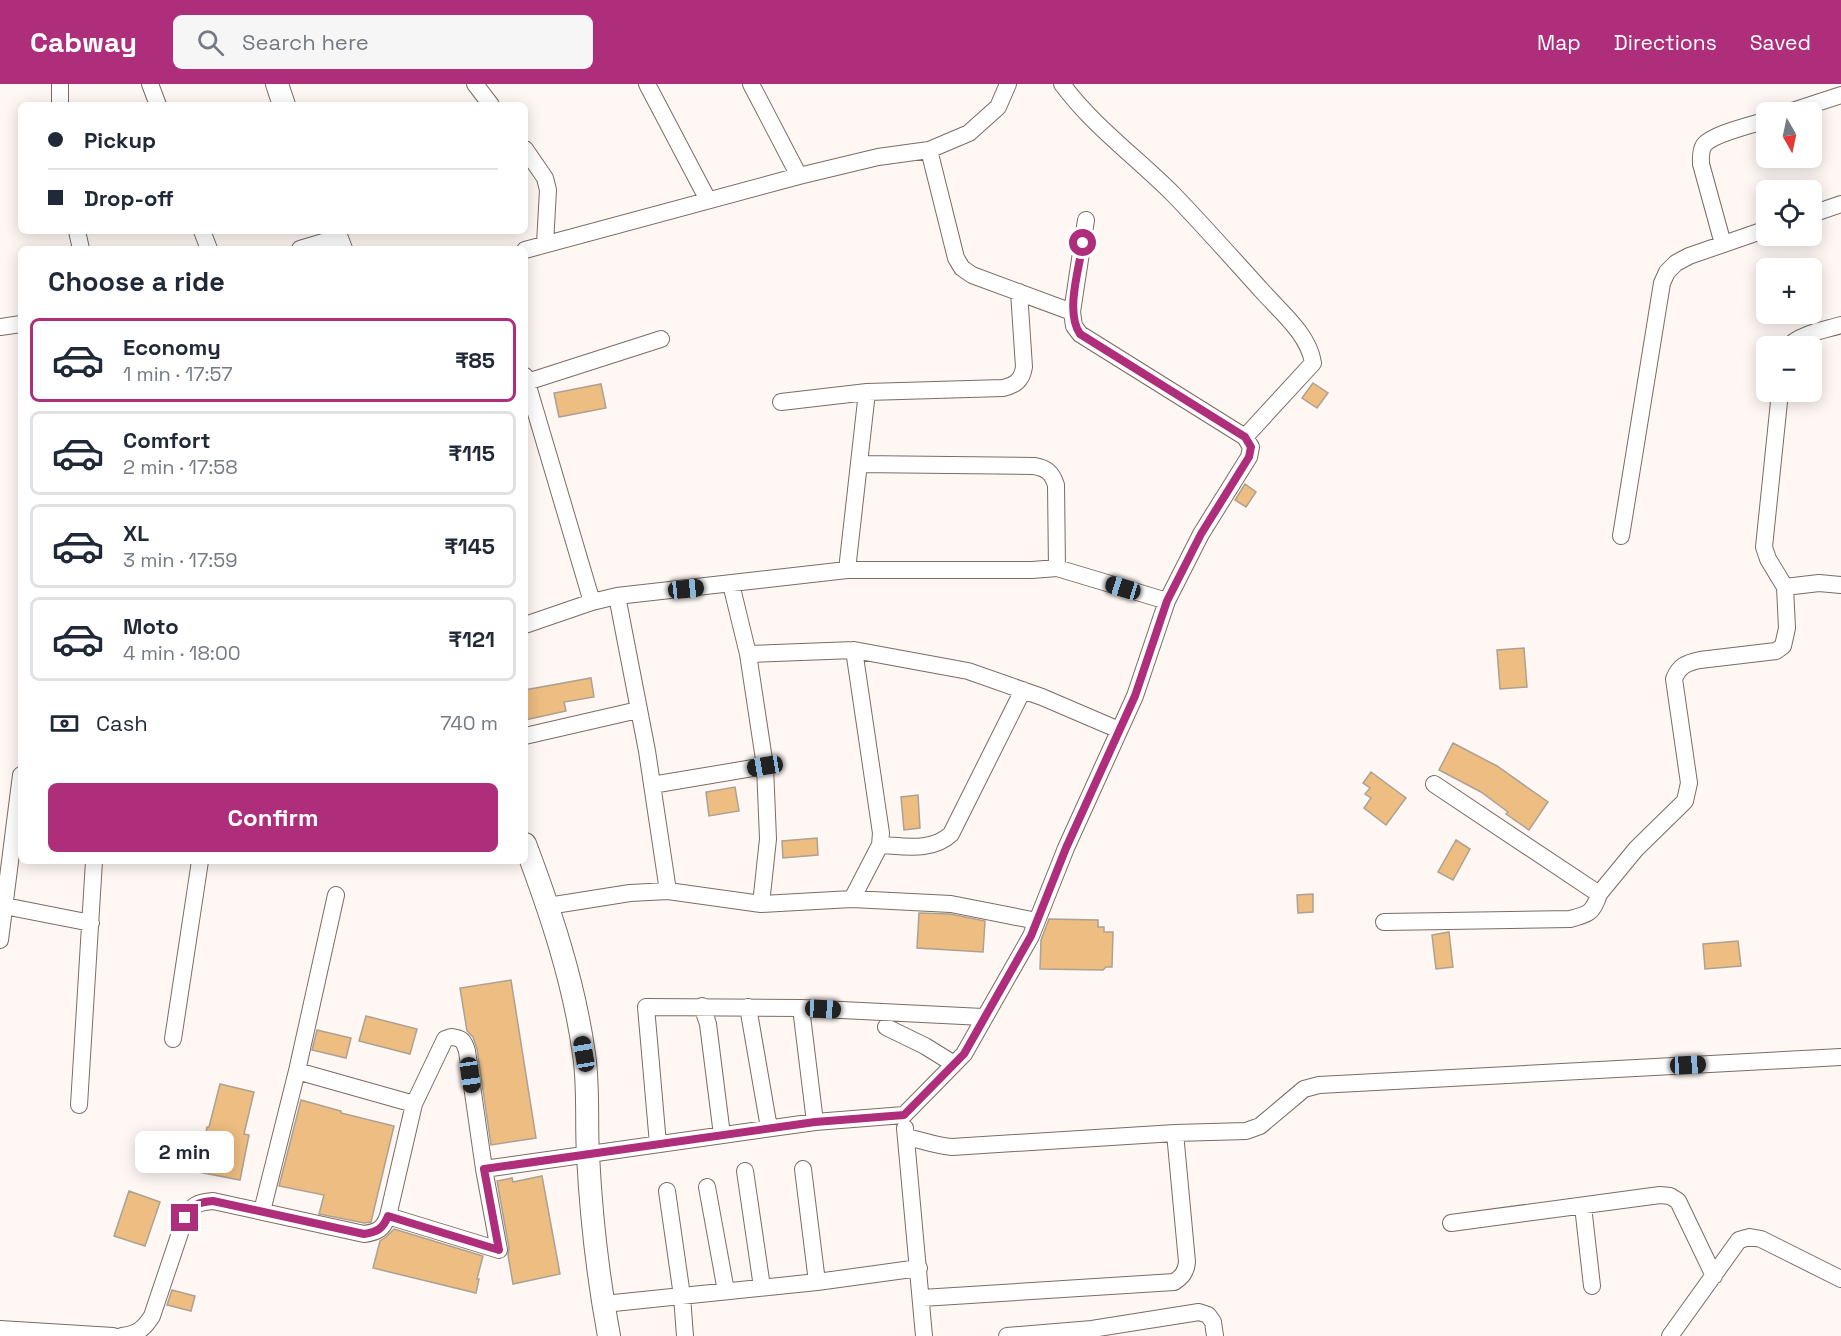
<!DOCTYPE html>
<meta charset="utf-8">
<style>
body{margin:0;font-family:"Space Grotesk",sans-serif;background:#f6f6f7;color:#1f2937;height:100vh;display:flex;flex-direction:column;font-size:22px;white-space:nowrap}
*{box-sizing:border-box;margin:0}
p{font-size:20px;color:#747a83}
.icon{flex:none;width:33px;height:33px;fill:none;stroke:currentColor;stroke-width:2;stroke-linecap:round;stroke-linejoin:round}
.map{position:relative;flex:1;overflow:hidden}
.panel{position:absolute;left:18px;top:162px;width:510px;height:618px;display:flex;flex-direction:column;background:#fff;border-radius:9px;box-shadow:0 3px 15px #0003}
.panel>*{flex:none}
.hud{position:absolute;left:18px;top:18px;width:510px;height:132px;border-radius:9px;box-shadow:0 3px 15px #0003;display:grid;align-content:center;height:132px;padding:0 30px;background:#fff}
.needle{width:39px;rotate:171deg}
.tools{position:absolute;left:1756px;top:18px;display:grid;gap:12px}
.tools a{display:grid;place-items:center;width:66px;height:66px;border-radius:9px;background:#fff;box-shadow:0 3px 15px #0003;font-size:30px}
.end{position:absolute;width:27px;height:27px;margin:-14px;border:8px solid #ae2e7b;background:#fff;box-shadow:0 0 0 3px #fff}
.from{border-radius:50%}
.bubble{position:absolute;height:42px;border-radius:9px;background:#fff;box-shadow:0 3px 15px #0003;font-size:20px;font-weight:700;line-height:42px;text-align:center}
.car{position:absolute;width:18px;height:36px;margin:-18px -9px;border-radius:8px;box-shadow:0 0 4px 2px #0007;background:linear-gradient(#222 24%,#8ab4d8 0 40%,#222 0 76%,#8ab4d8 0 86%,#222 0)}
.hud b{display:flex;align-items:center;gap:21px;height:57px;font-size:22px}
.hud b+b{border-top:2px solid #e0e1e3}
.hud i{width:15px;height:15px;background:#1f2937}
ul{padding:0;list-style:none}
li{display:flex;align-items:center;gap:18px;height:84px;margin:0 12px 9px;padding:0 18px;border:3px solid #e0e1e3;border-radius:9px}
li div{flex:1}
li b{display:block;font-size:22px}
li em{font-style:normal;font-weight:700}
li.current{border-color:#ae2e7b}
li>.icon{width:54px;height:54px;stroke-width:1.5}
h2{padding:0 30px;font-size:27px;line-height:72px}
.pay{display:flex;align-items:center;gap:15px;height:66px;padding:0 30px;font-size:22px}
.pay p{margin-inline-start:auto}
.primary-button{display:flex;gap:12px;margin-top:auto;padding:12px 30px}
.primary-button a{flex:1;height:69px;border-radius:9px;background:#ae2e7b;color:#fff;font-size:24px;font-weight:700;line-height:69px;text-align:center}
header{display:flex;align-items:center;gap:36px;box-sizing:border-box;height:84px;padding:0 30px;background:#ae2e7b;color:#fff}
header strong{font-size:28px}
nav{display:flex;gap:33px;margin-inline-start:auto;font-size:21px}
.search{width:420px;height:54px;background:#f6f6f7;display:flex;align-items:center;gap:15px;box-sizing:border-box;padding:0 21px;border-radius:9px;color:#747a83;font-size:22px}
.map>svg:first-child{display:block}
</style>
<header>
<strong>Cabway</strong>
<div class="search"><svg class="icon" aria-label="search" viewBox="0 0 24 24"><circle cx="10" cy="10" r="6"/><path d="M15 15l6 6"/></svg>Search here</div>
<nav><a>Map</a><a>Directions</a><a>Saved</a></nav>
</header>
<div class="map">
<svg width="1841" height="1252" viewBox="0 0 1841 1252">
<rect width="100%" height="100%" fill="#fef7f3"/>
<!-- building -->
<path fill="#edbd81" stroke="#aca193" stroke-width="1.5" d="M 1313,299 L 1328,309 L 1317,324 L 1302,314 Z
M 601,300 L 606,324 L 559,333 L 554,309 Z
M 1245,400 L 1256,408 L 1246,423 L 1235,416 Z
M 1524,564 L 1527,603 L 1500,605 L 1497,566 Z
M 591,594 L 594,613 L 564,618 L 566,627 L 525,636 L 525,606 Z
M 1453,659 L 1497,682 L 1548,718 L 1529,746 L 1506,730 L 1508,728 L 1481,708 L 1439,686 Z
M 1371,688 L 1406,714 L 1386,741 L 1364,724 L 1371,714 L 1365,710 L 1370,704 L 1363,699 Z
M 735,703 L 739,727 L 709,732 L 706,708 Z
M 918,711 L 920,744 L 904,746 L 901,713 Z
M 817,754 L 818,771 L 783,774 L 782,757 Z
M 1456,756 L 1470,765 L 1453,796 L 1438,788 Z
M 1313,810 L 1313,828 L 1298,829 L 1297,811 Z
M 919,829 L 950,830 L 985,837 L 983,868 L 917,864 Z
M 1049,835 L 1098,836 L 1098,843 L 1104,843 L 1104,848 L 1113,848 L 1112,883 L 1106,883 L 1103,886 L 1040,885 L 1041,856 Z
M 1449,848 L 1453,883 L 1436,885 L 1432,851 Z
M 1738,857 L 1741,882 L 1705,885 L 1703,860 Z
M 511,896 L 536,1054 L 491,1061 L 477,965 L 473,953 L 467,947 L 460,904 Z
M 366,932 L 417,945 L 410,970 L 359,957 Z
M 317,946 L 351,954 L 346,974 L 312,966 Z
M 220,1000 L 254,1008 L 244,1050 L 249,1051 L 240,1096 L 198,1088 L 207,1043 L 209,1043 Z
M 301,1016 L 341,1027 L 341,1029 L 394,1042 L 371,1138 L 364,1139 L 319,1130 L 324,1111 L 279,1102 Z
M 542,1092 L 560,1190 L 513,1200 L 508,1171 L 509,1164 L 497,1097 L 512,1094 L 513,1098 Z
M 129,1107 L 160,1118 L 145,1162 L 114,1152 Z
M 394,1145 L 483,1172 L 477,1195 L 479,1195 L 476,1209 L 373,1184 L 380,1157 L 386,1153 Z
M 172,1206 L 195,1212 L 191,1227 L 167,1221 Z"/>
<g fill="none" stroke-linecap="round" stroke-linejoin="round">
<!-- street casing -->
<g stroke="#7c6c63" stroke-width="18">
<path id="street" d="M 150,0 L 158,21
M 475,0 L 491,21
M 647,0 L 708,116
M 751,0 L 799,92
M 1062,0 C 1093,42 1136,73 1173,110 C 1204,142 1233,175 1263,208 C 1281,228 1309,251 1313,279 L 1245,353
M 60,21 L 60,0
M 1789,28 L 1841,11
M 525,65 L 545,94 L 548,106 L 545,160
M 929,66 L 956,174 L 962,184 L 972,191 L 1072,228
M 1812,130 L 1841,120
M 77,147 L 81,165
M 202,147 L 209,165
M 1723,160 L 1701,80 C 1701,74 1700,67 1704,61 C 1712,50 1752,41 1767,36
M 300,165 L 337,154
M 525,166 L 799,92 L 878,73 L 929,66 L 969,49 L 998,23 L 1008,0
M 0,243 L 21,240
M 1789,262 C 1800,250 1825,246 1841,241
M 525,292 L 592,518
M 527,298 L 661,255
M 1780,308 L 1764,463 L 1768,475 L 1785,503 L 1819,499 L 1841,501
M 781,318 L 867,308 L 1003,304 C 1016,301 1022,296 1024,283 L 1019,208
M 859,380 L 1034,382 C 1047,384 1052,389 1056,401 L 1057,484
M 1621,452 L 1662,199 L 1667,188 L 1676,179 L 1689,172 L 1767,145
M 847,486 L 867,308
M 731,500 L 748,570 L 854,566 L 968,587 L 1042,613 L 1119,646
M 617,512 L 647,667 L 668,807
M 525,541 L 592,518 L 617,512 L 847,486 L 1032,486 L 1057,484 L 1167,517
M 748,570 L 765,682 L 768,755 L 761,820
M 525,652 L 638,626
M 652,701 L 765,682
M 880,761 C 904,762 932,768 951,750 L 1023,606
M 1599,810 L 1636,765 L 1685,717 L 1689,699 L 1674,595 C 1679,582 1686,579 1700,576 L 1776,567 L 1783,562 L 1787,544 L 1785,503
M 852,815 L 880,761 L 881,749 L 854,566
M 0,821 L 91,839
M 548,822 L 630,809 L 668,807 L 761,820 L 852,815 L 951,820 L 1037,837
M 1384,838 L 1570,835 C 1589,830 1593,829 1599,810 L 1434,700
M 0,856 L 21,691
M 702,922 L 708,940 L 722,1051
M 748,923 L 769,1044
M 801,924 L 815,1038
M 886,943 L 925,962 L 954,980
M 451,953 C 462,954 464,957 467,967 L 484,1085 L 499,1166 L 388,1132 L 414,1020 L 445,955 Z
M 173,955 L 200,777
M 297,987 L 414,1020
M 79,1021 L 94,777
M 905,1044 L 924,1252
M 906,1053 C 922,1056 936,1062 952,1063 L 1175,1049 L 1246,1047 L 1260,1042 L 1304,1005 L 1319,1001 L 1841,973
M 658,1060 L 646,923 L 801,924 L 983,933
M 484,1085 L 815,1038 L 904,1031 L 964,970 L 1031,852 L 1066,764 L 1135,612 L 1167,517 L 1201,450 L 1249,373 L 1251,363 L 1245,353 L 1080,250 L 1074,242 L 1072,228 L 1086,136
M 803,1085 L 817,1198
M 745,1087 L 762,1203
M 707,1103 L 726,1207
M 667,1107 L 682,1212 L 685,1252
M 1583,1122 L 1592,1202
M 262,1127 L 297,987 L 336,811
M 1451,1139 L 1660,1111 L 1670,1112 L 1678,1117 L 1714,1192
M 922,1214 L 1174,1198 C 1182,1193 1186,1188 1187,1178 L 1175,1049
M 604,1220 L 817,1198 L 919,1184
M 0,1245 L 113,1252
M 122,1252 C 137,1250 144,1245 152,1232 L 185,1134 C 192,1121 198,1118 213,1117 L 364,1150 C 378,1148 383,1145 388,1132
M 1007,1252 L 1092,1245 L 1199,1228 L 1208,1231 L 1213,1238 L 1215,1252
M 1670,1252 L 1739,1156 L 1750,1153 L 1761,1155 L 1841,1195"/>
</g>
<!-- secondary casing -->
<g stroke="#7c6c63" stroke-width="24">
<path id="secondary" d="M 277,0 L 284,21
M 334,147 L 341,165
M 525,760 C 551,829 574,898 584,970 C 589,1003 586,1038 588,1071 C 591,1131 598,1193 609,1252"/>
</g>
<!-- street -->
<use href="#street" stroke="#fff" stroke-width="16"/>
<!-- secondary -->
<use href="#secondary" stroke="#fff" stroke-width="22"/>
</g>
<g fill="none" stroke-linecap="round" stroke-linejoin="round">
<!-- route -->
<path stroke="#ae2e7b" stroke-width="8" d="M 185,1134 C 192,1121 198,1118 213,1117 L 364,1150 C 377,1148 383,1145 388,1132 L 499,1166 L 484,1085 L 815,1038 L 904,1031 L 964,970 L 1031,852 L 1066,764 L 1135,612 L 1167,517 L 1201,450 L 1249,373 L 1251,363 L 1245,353 L 1080,250 C 1065,228 1079,185 1083,159"/>
</g>
</svg>
<div class="tools">
<a><svg class="needle" viewBox="-14 -14 28 28"><path d="M0-13l5 13h-10z" fill="#e53935"/><path d="M0 13l5-13h-10z" fill="#747a83"/></svg></a>
<a><svg class="icon" aria-label="locate" viewBox="0 0 24 24"><circle cx="12" cy="12" r="6"/><path d="M12 2v4M12 18v4M2 12h4M18 12h4"/></svg></a>
<a>+</a>
<a>−</a>
</div>
<i class="end from" style="left:1083px;top:159px"></i>
<i class="end" style="left:185px;top:1134px"></i>
<div class="bubble" style="left:135px;top:1047px;width:99px">2 min</div>
<i class="car" style="left:1123px;top:504px;rotate:287deg"></i>
<i class="car" style="left:686px;top:505px;rotate:84deg"></i>
<i class="car" style="left:765px;top:682px;rotate:261deg"></i>
<i class="car" style="left:823px;top:925px;rotate:93deg"></i>
<i class="car" style="left:584px;top:970px;rotate:350deg"></i>
<i class="car" style="left:1688px;top:981px;rotate:87deg"></i>
<i class="car" style="left:470px;top:991px;rotate:172deg"></i>
<div class="hud">
<b><i class="from"></i>Pickup</b>
<b><i></i>Drop-off</b>
</div>
<section class="panel">
<h2>Choose a ride</h2>
<ul>
<li class="current"><svg class="icon" aria-label="car" viewBox="0 0 24 24"><path d="M5 17H2v-5l4-1 3-4h7l3 4 3 1v5h-3M9 17h6M6 11h13"/><circle cx="7" cy="17" r="2"/><circle cx="17" cy="17" r="2"/></svg><div><b>Economy</b><p>1 min · 17:57</p></div><em>₹85</em></li>
<li><svg class="icon" aria-label="car" viewBox="0 0 24 24"><path d="M5 17H2v-5l4-1 3-4h7l3 4 3 1v5h-3M9 17h6M6 11h13"/><circle cx="7" cy="17" r="2"/><circle cx="17" cy="17" r="2"/></svg><div><b>Comfort</b><p>2 min · 17:58</p></div><em>₹115</em></li>
<li><svg class="icon" aria-label="car" viewBox="0 0 24 24"><path d="M5 17H2v-5l4-1 3-4h7l3 4 3 1v5h-3M9 17h6M6 11h13"/><circle cx="7" cy="17" r="2"/><circle cx="17" cy="17" r="2"/></svg><div><b>XL</b><p>3 min · 17:59</p></div><em>₹145</em></li>
<li><svg class="icon" aria-label="car" viewBox="0 0 24 24"><path d="M5 17H2v-5l4-1 3-4h7l3 4 3 1v5h-3M9 17h6M6 11h13"/><circle cx="7" cy="17" r="2"/><circle cx="17" cy="17" r="2"/></svg><div><b>Moto</b><p>4 min · 18:00</p></div><em>₹121</em></li>
</ul>
<div class="pay"><svg class="icon" aria-label="cash" viewBox="0 0 24 24"><path d="M3 7h18v10H3z"/><circle cx="12" cy="12" r="2"/></svg>Cash<p>740 m</p></div>
<div class="primary-button"><a>Confirm</a></div>
</section>
</div>
